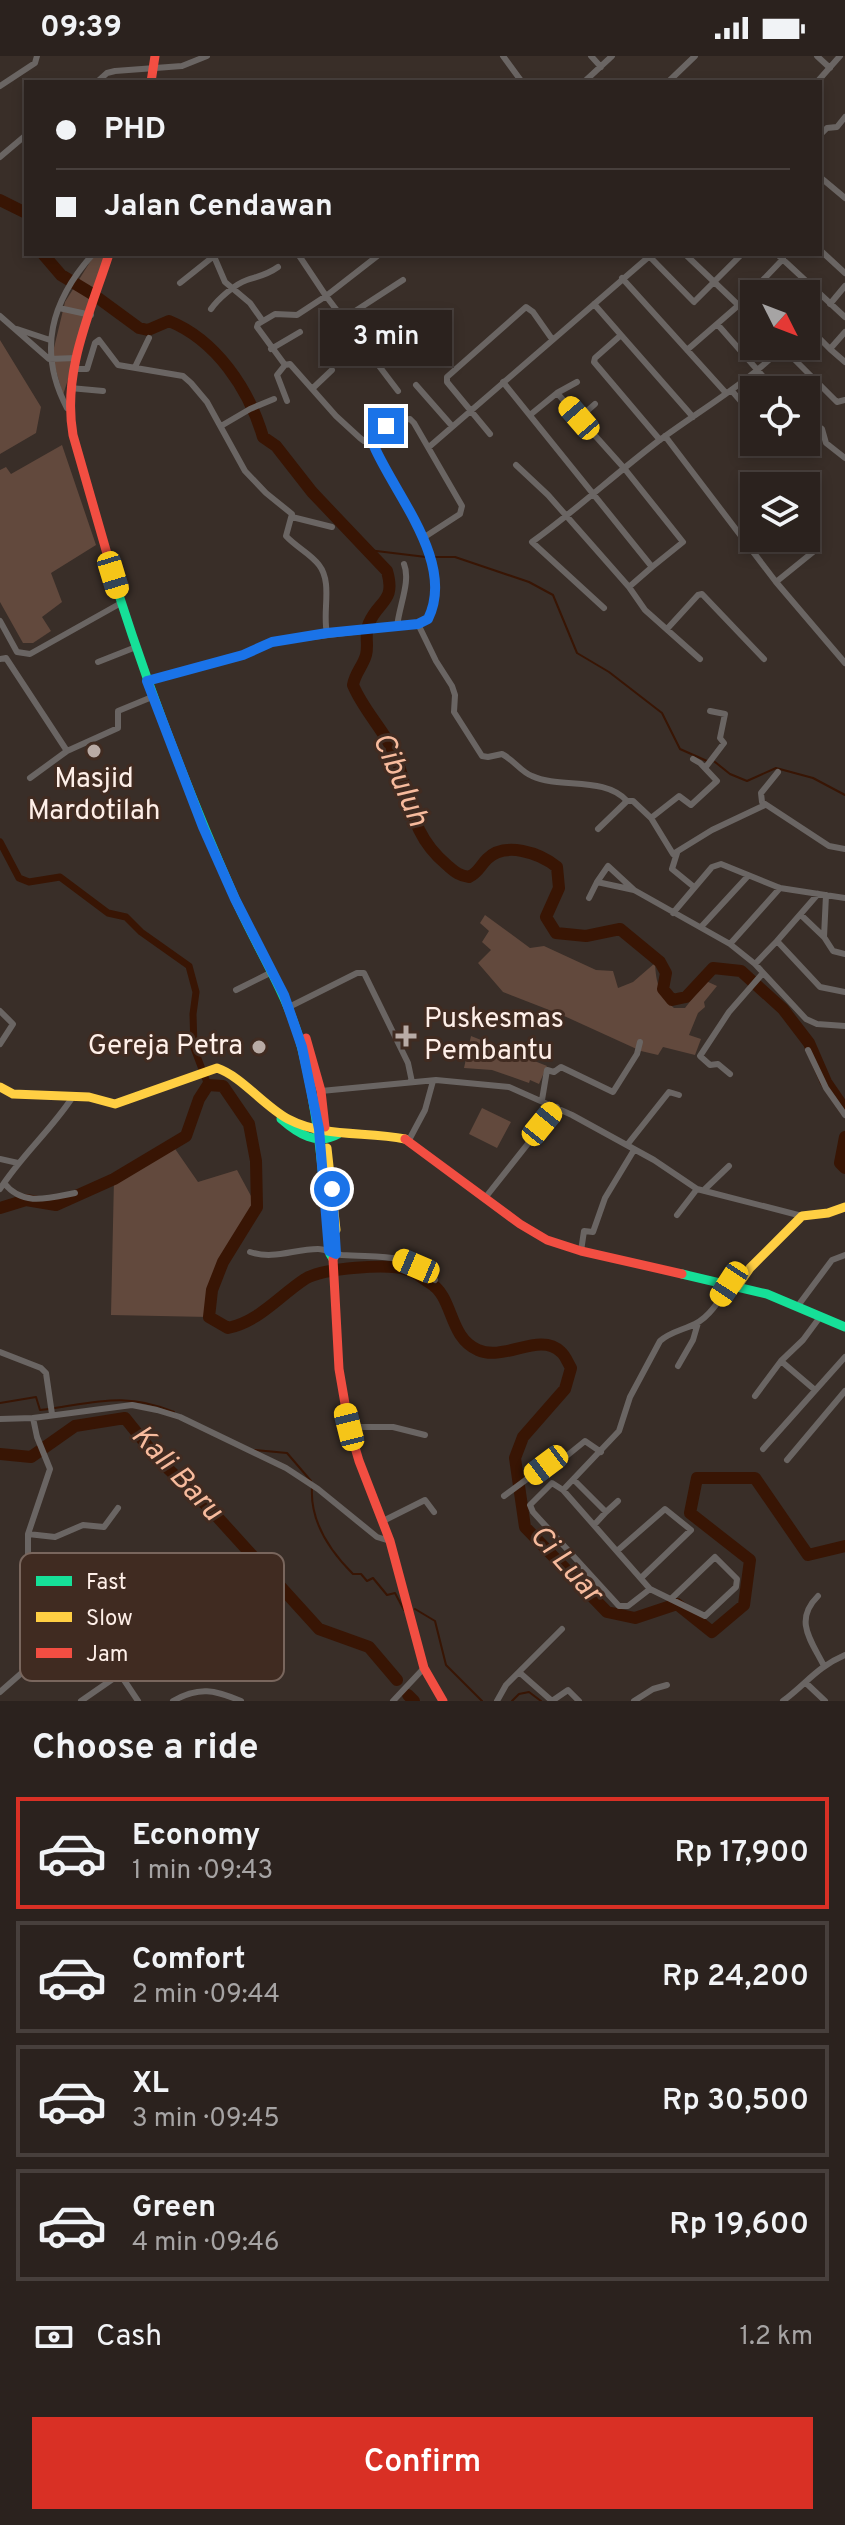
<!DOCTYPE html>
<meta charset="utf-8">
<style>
body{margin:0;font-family:Overpass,sans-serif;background:#332a27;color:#f1f3f6;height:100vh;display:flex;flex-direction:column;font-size:30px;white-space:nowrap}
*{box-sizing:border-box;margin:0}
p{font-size:26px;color:#a6a4a4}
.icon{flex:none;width:44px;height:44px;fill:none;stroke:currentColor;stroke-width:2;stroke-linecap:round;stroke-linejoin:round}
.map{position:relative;height:1645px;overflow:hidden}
.drawer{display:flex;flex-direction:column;background:#2b221e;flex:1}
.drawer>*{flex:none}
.top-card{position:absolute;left:24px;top:24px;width:798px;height:176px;border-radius:0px;box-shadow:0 4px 12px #0003,0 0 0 2px #473f3c;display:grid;align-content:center;height:176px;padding:0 32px;background:#2b221e}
.needle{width:52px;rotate:132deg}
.tools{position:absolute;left:740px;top:224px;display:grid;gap:16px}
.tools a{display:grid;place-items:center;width:80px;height:80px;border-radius:0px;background:#2b221e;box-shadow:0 4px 12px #0003,0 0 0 2px #473f3c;font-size:40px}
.end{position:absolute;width:36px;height:36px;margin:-18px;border:10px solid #1a73e8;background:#fff;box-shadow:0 0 0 4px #fff}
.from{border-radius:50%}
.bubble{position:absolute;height:56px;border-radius:0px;background:#2b221e;box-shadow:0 4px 12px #0003,0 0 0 2px #473f3c;font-size:26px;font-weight:600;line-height:56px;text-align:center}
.car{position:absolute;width:24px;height:48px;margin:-24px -12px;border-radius:10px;box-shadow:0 0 6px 2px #0007;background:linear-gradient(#f5c518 24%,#345 0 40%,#f5c518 0 76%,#345 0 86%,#f5c518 0)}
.top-card b{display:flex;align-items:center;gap:28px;height:76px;font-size:30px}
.top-card b+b{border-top:2px solid #473f3c}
.top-card i{width:20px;height:20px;background:#f1f3f6}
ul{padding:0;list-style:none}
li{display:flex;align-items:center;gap:24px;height:112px;margin:0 16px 12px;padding:0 16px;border:4px solid #473f3c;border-radius:0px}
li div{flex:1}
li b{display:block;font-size:30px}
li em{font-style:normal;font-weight:600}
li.active{border-color:#d93025}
li>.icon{width:72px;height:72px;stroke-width:1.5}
h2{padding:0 32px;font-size:36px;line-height:96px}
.pay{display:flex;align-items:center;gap:20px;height:88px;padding:0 32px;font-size:30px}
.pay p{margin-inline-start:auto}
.primary-button{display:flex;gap:16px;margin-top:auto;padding:16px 32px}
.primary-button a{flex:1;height:92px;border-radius:0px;background:#d93025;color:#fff;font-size:32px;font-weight:600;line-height:92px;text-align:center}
.status{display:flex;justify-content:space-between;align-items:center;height:56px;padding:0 40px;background:#2b221e;direction:ltr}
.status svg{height:22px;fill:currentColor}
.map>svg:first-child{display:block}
</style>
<div class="status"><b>09:39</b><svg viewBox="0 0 49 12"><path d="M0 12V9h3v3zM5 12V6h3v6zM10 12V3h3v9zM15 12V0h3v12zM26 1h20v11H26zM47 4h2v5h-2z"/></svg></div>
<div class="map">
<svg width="845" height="1645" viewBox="0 0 845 1645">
<rect width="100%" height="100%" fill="#392e28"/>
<!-- green -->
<path fill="#62493d" d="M 95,198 L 108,198 L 63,339 L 52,300 L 65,246 Z
M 0,284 L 41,351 L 36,377 L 0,398 Z
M 62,389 L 96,489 L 51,517 L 62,546 L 42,561 L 51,575 L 33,587 L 23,587 L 0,546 L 0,414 L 6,411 L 11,418 Z
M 485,859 L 530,892 L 544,890 L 596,914 L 613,915 L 618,932 L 633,926 L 655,907 C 656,927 659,938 674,952 L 685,952 L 706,925 L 717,930 L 704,946 L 705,951 L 698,957 L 689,979 L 701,983 L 695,999 L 663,991 L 658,999 L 641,995 L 562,959 L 503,936 L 478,907 L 491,894 L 482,886 L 489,875 L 480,867 Z
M 471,980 L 547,1010 L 539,1028 L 530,1024 L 529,1027 L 492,1014 L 464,1012 Z
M 482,1052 L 511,1066 L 497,1092 L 469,1078 Z
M 171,1087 L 198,1126 L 237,1114 L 257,1151 L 231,1191 L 209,1261 L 111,1259 L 114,1123 Z"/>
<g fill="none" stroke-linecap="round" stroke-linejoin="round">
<!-- stream -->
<path stroke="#381504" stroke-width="2" d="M 368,494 L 426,501
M 433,501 L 455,501 L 529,526 L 553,539 L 577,597 L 609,616 L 662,657 L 680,693 L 707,705
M 715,706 L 730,718 L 747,725 L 776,712 L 813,722 L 845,739
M 0,1347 L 36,1341 L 40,1354 L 49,1353
M 55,1352 C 101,1345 129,1337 174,1356
M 255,1394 L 287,1397 L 311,1425
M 312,1432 C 310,1466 330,1495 353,1518 L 361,1518 L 367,1525 L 373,1522 L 387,1539 L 395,1537 L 404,1554
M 415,1553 L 435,1565 L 446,1609 L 482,1645
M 512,1645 L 519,1638 L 529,1636 L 541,1645"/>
<!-- canal -->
<path stroke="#381504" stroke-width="7" d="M 0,786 L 19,822 L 29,826 L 60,821 L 108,857 L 126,861 L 141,876 L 189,910 L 196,936 L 193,958 L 194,992 L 208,1029"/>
<!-- river -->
<path stroke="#381504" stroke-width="12" d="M 0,144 L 26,157
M 43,198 L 61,219 L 94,239 L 139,272 L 148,274 L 169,265 C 216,284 249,333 263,381 L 276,390 L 312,436 L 387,515 C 396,546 379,544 369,567 C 364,578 369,588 366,599 C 363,610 355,617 353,629 C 364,656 388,678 397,704 C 412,746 410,778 447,809 C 454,815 459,820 469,821 C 478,817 480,810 487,803 C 505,785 540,797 557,811 L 559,832 L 546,861 L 556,877 L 586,880 L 620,873 L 660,906 L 666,917 L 663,933 L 672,944 L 686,941 L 713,912 L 741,915 L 783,953 L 809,987 L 826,1026 L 845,1054
M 845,1081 L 840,1107 L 845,1112
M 0,1152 L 26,1144 L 56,1149 L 114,1123 L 186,1080 L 199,1043 L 208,1029 L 223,1030 L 249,1068 L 256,1105 L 257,1151 L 223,1206 L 212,1234 L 209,1261 L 228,1272 C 260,1265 279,1240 305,1223 C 323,1212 389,1207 408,1214 C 416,1216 423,1223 430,1227 C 454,1241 448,1281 478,1294 C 504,1306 540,1275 561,1296 C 565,1299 568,1307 571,1312 L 565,1333 L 523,1381 L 515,1402 L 525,1471 L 607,1556 L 635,1562 L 677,1548 L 712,1576 L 744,1549 L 750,1504 L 690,1457 L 697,1422 L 755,1422 L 808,1499 L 845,1490
M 0,1398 L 31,1401 L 75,1370 L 125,1362 L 158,1403 L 211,1454 L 319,1573 L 369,1591 L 397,1624
M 408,1639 L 414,1645"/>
<!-- street -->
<path stroke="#6a6563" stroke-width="6" d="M 503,0 L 522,26
M 591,0 L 601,11
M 817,0 L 830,12
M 97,26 L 107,17 L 115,15 L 182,10 L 207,0
M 584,26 L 612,0
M 668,26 L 695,0
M 817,26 L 840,0
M 0,30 L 35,7 L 37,0
M 820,79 L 827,72 L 837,71 L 845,61
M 0,101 L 26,79
M 820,121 L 845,142
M 820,194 L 845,217
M 213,198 L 225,226 L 250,247 L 262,264
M 298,198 L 326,240 L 398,335
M 685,198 L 754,264
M 777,198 L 845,261
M 650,201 L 694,246 L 742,198
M 622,222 L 726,337
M 761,226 L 774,238
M 180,227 L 214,200
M 594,248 L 621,279 L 595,302 L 594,306 L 660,384
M 830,248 L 845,230
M 59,252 L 91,259
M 211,253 C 218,243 235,228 247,224 C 259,220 267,219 278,211
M 0,260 L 49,303 L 76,302
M 343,263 L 403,224
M 718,269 L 775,334
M 806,269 L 830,293 L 845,276
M 17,273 L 50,284
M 621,279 L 693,361
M 781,290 L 837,346 L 845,344
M 271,293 L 300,276
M 830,293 L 845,306
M 687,294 L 740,248 L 783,203
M 285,309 L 257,271 L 258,268 L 275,258 L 297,259 L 326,240 L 380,198
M 135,311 L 149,282
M 73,313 L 87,313 L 95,287 L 99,284 L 118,309 L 183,320 L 191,327 L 207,346 L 245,415 L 266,437 L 292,458 L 286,480 C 296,491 311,498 319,509 C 333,527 322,556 327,577
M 503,326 L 652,511 L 683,486 L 624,412 L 557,337
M 416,329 L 452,370
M 70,332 L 103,335
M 313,332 L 332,314
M 732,335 L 745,350 L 754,356
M 287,345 L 277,319 L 285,309 L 290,308 L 336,360 L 360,382 L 364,385 L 374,382
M 67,352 C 37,295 51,245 93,198
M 530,359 L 557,337 L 577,326
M 579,362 L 595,348
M 806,362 L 822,373 L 826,387 L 845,402
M 221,370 L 250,353 L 274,343
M 490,378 L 447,326 L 447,321 L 526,251 L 533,256 L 552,283
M 665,380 L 776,526 L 845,607
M 429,391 L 652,198
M 516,409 L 548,439 L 629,531
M 292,461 L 332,471
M 652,511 L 629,531 L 645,554 L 700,603
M 776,526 L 818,492 L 819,487 L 806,475
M 604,552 L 532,486 C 575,455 614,419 657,386 C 700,354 746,328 784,290
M 0,565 L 17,596 L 30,598 L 121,547
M 418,568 L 436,605 L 452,630 L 455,639 L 454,656 L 482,700 L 488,701 L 502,698 C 514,704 521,716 532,720 C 560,733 605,720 627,745
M 397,571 C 399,550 411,525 404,508
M 667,573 L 698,539 L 702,538 L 764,603
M 0,603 L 6,602 L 67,695
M 98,606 L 136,591
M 147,625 L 243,599 L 272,586 L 418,568 L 428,563 C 459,503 389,440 374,387 L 377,377 L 396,365 L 410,363 L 414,367 L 462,450 L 460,458 L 423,482
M 705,712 L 724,687 L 720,682 L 725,658 L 710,655
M 778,716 L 761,737 L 762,746 L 829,790 L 845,793
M 30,722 L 67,695 L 118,672 L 118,655 L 152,641
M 651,762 L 679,740 L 691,749 L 717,725 L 700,707 L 693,703
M 598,773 L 627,745 L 633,745 L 651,762 L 673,798 L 712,774 L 765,749
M 677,797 L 672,813 L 694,831
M 634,834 L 608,810 L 597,826 L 634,834 L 730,888 L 780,832
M 818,838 L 777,885 L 820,931 L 845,936
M 826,839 L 824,881 L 833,895 L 845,898
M 589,842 L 597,826
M 673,857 L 712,811 L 721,808 L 780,832 L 845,842
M 801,859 L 824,881
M 701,871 L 748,820
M 730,888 L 755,908 L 806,963 L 817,968 L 845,970
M 755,908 L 777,885
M 236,934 L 272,916
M 293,949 L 357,917 L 364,917 L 408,1007 L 412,1026
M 0,955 L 13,968 L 0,988
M 808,994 L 826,1032 L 845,1059
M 730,1018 L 718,1008 L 710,1009 L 700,1000 L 729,956 L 763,917
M 321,1035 L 436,1024 L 509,1031 L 572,1059 L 654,1104 L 697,1133 L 802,1160
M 542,1044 L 547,1014 L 554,1016 L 561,1011 L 613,1036 L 637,998 L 640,986
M 409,1084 L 425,1054 L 433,1025
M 627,1089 L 669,1036 L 679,1039
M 0,1103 L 18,1107
M 4,1127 C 23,1151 49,1142 75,1137
M 0,1133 C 21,1100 50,1075 72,1042
M 704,1134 L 729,1110
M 485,1142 L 557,1051
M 677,1159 L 697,1133
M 581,1195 L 584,1175 L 593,1176 L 605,1142 L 634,1094
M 250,1196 C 274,1204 294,1193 318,1193 C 326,1193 334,1198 342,1199 C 381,1202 403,1195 435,1224
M 797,1251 L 832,1204 L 845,1199
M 0,1296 L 41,1312 L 46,1317 L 52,1358
M 781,1305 L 815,1334
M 678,1310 L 693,1284 L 698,1267
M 755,1340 L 781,1305 L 803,1284 L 820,1261
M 33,1362 L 37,1381 L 50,1413 L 28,1478 L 28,1499 L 36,1523 L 54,1563 L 106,1603 L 120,1618 L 138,1645
M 0,1363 L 33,1362 L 132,1349 L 157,1354 L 180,1361 L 286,1412 L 318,1433 L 377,1481 L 390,1485
M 349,1371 L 393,1371 L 425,1379
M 763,1393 L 845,1301
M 787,1404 L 845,1335
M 574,1424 L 606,1456 L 594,1469
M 563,1434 L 650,1533
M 504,1440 L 546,1409 L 553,1411 L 585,1385 L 601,1396
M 606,1456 L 618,1445
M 383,1465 L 425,1444 L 434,1456
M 28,1478 L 55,1481 L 83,1469 L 104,1471 L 118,1452
M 617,1495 L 665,1453 L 691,1474 L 641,1522
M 818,1540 C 794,1564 810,1583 823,1608
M 672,1542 L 715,1501 L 737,1523 L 736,1531 L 705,1560 L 650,1533 L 628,1550 L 619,1550 L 533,1456 L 530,1449 L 552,1427 L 563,1434 L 619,1375 L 630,1341 L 660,1285 C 670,1276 683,1274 695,1268 C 711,1260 720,1243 729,1228
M 519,1616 L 552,1645 L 568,1634 L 579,1645
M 806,1627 L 825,1645
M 0,1636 L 33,1607 L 38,1596 L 38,1582 L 54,1563
M 81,1645 L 120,1618
M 173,1645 C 199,1630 215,1634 241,1645
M 393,1645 L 424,1612
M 497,1645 L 506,1629 L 562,1573
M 634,1645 L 653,1633 L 667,1629
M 783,1645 C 807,1627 817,1611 845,1599"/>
<!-- fast -->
<path stroke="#16e098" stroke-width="9" d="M 118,536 C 151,639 189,738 233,838 C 255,890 288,937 302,993 C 319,1060 324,1129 330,1198 L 333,1203
M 281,1063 C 298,1078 317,1090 338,1078
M 682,1218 L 767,1238 L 845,1271"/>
<!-- slow -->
<path stroke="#ffcf43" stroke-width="9" d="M 0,1031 L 13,1038 L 89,1041 L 115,1048 L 217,1012 C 241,1020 264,1050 288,1063 C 324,1082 366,1075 405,1083
M 327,1092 L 336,1174
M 737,1231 L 750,1212 L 802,1160 L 828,1157 L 845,1151"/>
<!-- jam -->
<path stroke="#f24e42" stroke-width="9" d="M 151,26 L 155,0
M 109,198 C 90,257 62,316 73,379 L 118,536
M 306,982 L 321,1035 L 325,1071
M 405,1083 L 520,1168 L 547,1184 L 581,1195 L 682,1218
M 335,1199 L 333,1203 L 339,1313 L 349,1371 L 359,1405 L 390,1485 L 424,1612 L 443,1645"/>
</g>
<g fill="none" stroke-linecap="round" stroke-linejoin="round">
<!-- route -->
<path stroke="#1a73e8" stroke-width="10" d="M 332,1133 L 336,1198 L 329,1195 L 319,1073 L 302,991 L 284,939 L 235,843 L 203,771 L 147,625 L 243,599 L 272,586 L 327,577 L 418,568 L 428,563 C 456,507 395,439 374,390 L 374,382 L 386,370"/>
</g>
<!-- markers -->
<g fill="#b9aba5" stroke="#402b21" stroke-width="3">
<circle cx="94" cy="695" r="8"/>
<path d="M402 968h8v8h8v8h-8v8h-8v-8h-8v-8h8z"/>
<circle cx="259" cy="991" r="8"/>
</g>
<g text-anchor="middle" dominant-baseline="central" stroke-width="6" stroke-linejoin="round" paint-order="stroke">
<!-- poi labels -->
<g font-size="28" fill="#feefe8" stroke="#402b21">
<text x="94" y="724">Masjid<tspan x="94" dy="32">Mardotilah</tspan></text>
<text x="424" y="964" text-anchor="start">Puskesmas<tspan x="424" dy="32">Pembantu</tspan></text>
<text x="243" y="991" text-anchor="end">Gereja Petra</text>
</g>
<!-- water labels -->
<g font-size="30" font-style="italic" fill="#f7bb9d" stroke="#402b21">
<text transform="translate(399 724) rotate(67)">Cibuluh</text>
<text transform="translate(176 1418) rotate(47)">Kali Baru</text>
<text transform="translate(565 1509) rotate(48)">Ci Luar</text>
</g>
</g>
<!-- legend -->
<rect x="20" y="1497" width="264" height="128" rx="12" fill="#402b21" stroke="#79665d" stroke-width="2"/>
<rect x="36" y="1520" width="36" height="10" fill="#16e098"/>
<rect x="36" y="1556" width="36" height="10" fill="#ffcf43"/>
<rect x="36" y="1592" width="36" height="10" fill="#f24e42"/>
<g font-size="22" fill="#feefe8">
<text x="86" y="1533">Fast</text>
<text x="86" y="1569">Slow</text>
<text x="86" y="1605">Jam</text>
</g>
</svg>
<div class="tools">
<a><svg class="needle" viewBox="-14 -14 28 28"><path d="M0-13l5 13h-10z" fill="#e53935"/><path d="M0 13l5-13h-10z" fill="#a6a4a4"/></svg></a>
<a><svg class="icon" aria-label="locate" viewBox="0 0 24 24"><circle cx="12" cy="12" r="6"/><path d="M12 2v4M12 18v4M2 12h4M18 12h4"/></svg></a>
<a><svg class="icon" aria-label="layers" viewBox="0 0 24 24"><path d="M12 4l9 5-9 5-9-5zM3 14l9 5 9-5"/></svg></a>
</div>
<i class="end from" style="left:332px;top:1133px"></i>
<i class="end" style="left:386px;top:370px"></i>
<div class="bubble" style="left:320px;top:254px;width:132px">3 min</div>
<i class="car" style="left:579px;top:362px;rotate:319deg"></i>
<i class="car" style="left:113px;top:519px;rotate:163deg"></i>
<i class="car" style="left:542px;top:1068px;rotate:39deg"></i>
<i class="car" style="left:416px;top:1210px;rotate:293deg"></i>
<i class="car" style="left:729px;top:1228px;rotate:213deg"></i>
<i class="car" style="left:349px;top:1371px;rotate:346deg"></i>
<i class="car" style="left:546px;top:1409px;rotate:233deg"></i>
<div class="top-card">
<b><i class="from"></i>PHD</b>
<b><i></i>Jalan Cendawan</b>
</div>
</div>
<section class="drawer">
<h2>Choose a ride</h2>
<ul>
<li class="active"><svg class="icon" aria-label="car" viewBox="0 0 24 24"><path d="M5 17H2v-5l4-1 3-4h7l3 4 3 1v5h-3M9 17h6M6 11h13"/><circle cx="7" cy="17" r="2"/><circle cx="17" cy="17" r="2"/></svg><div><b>Economy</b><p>1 min · 09:43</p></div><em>Rp 17,900</em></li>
<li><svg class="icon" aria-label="car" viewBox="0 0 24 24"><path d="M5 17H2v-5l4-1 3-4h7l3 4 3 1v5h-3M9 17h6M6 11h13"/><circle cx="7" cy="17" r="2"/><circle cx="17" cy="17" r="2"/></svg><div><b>Comfort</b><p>2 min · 09:44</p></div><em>Rp 24,200</em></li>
<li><svg class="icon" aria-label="car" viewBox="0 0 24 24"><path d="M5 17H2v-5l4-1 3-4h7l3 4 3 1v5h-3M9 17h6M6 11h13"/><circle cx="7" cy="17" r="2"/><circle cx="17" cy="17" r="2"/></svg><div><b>XL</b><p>3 min · 09:45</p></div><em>Rp 30,500</em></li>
<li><svg class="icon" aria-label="car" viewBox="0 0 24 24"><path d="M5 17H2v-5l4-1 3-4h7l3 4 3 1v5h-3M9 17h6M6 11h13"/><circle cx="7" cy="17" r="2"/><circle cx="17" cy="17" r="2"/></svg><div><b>Green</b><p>4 min · 09:46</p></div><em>Rp 19,600</em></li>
</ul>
<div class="pay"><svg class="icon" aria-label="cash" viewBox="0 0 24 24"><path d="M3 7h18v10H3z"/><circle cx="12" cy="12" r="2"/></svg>Cash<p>1.2 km</p></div>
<div class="primary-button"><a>Confirm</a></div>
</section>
